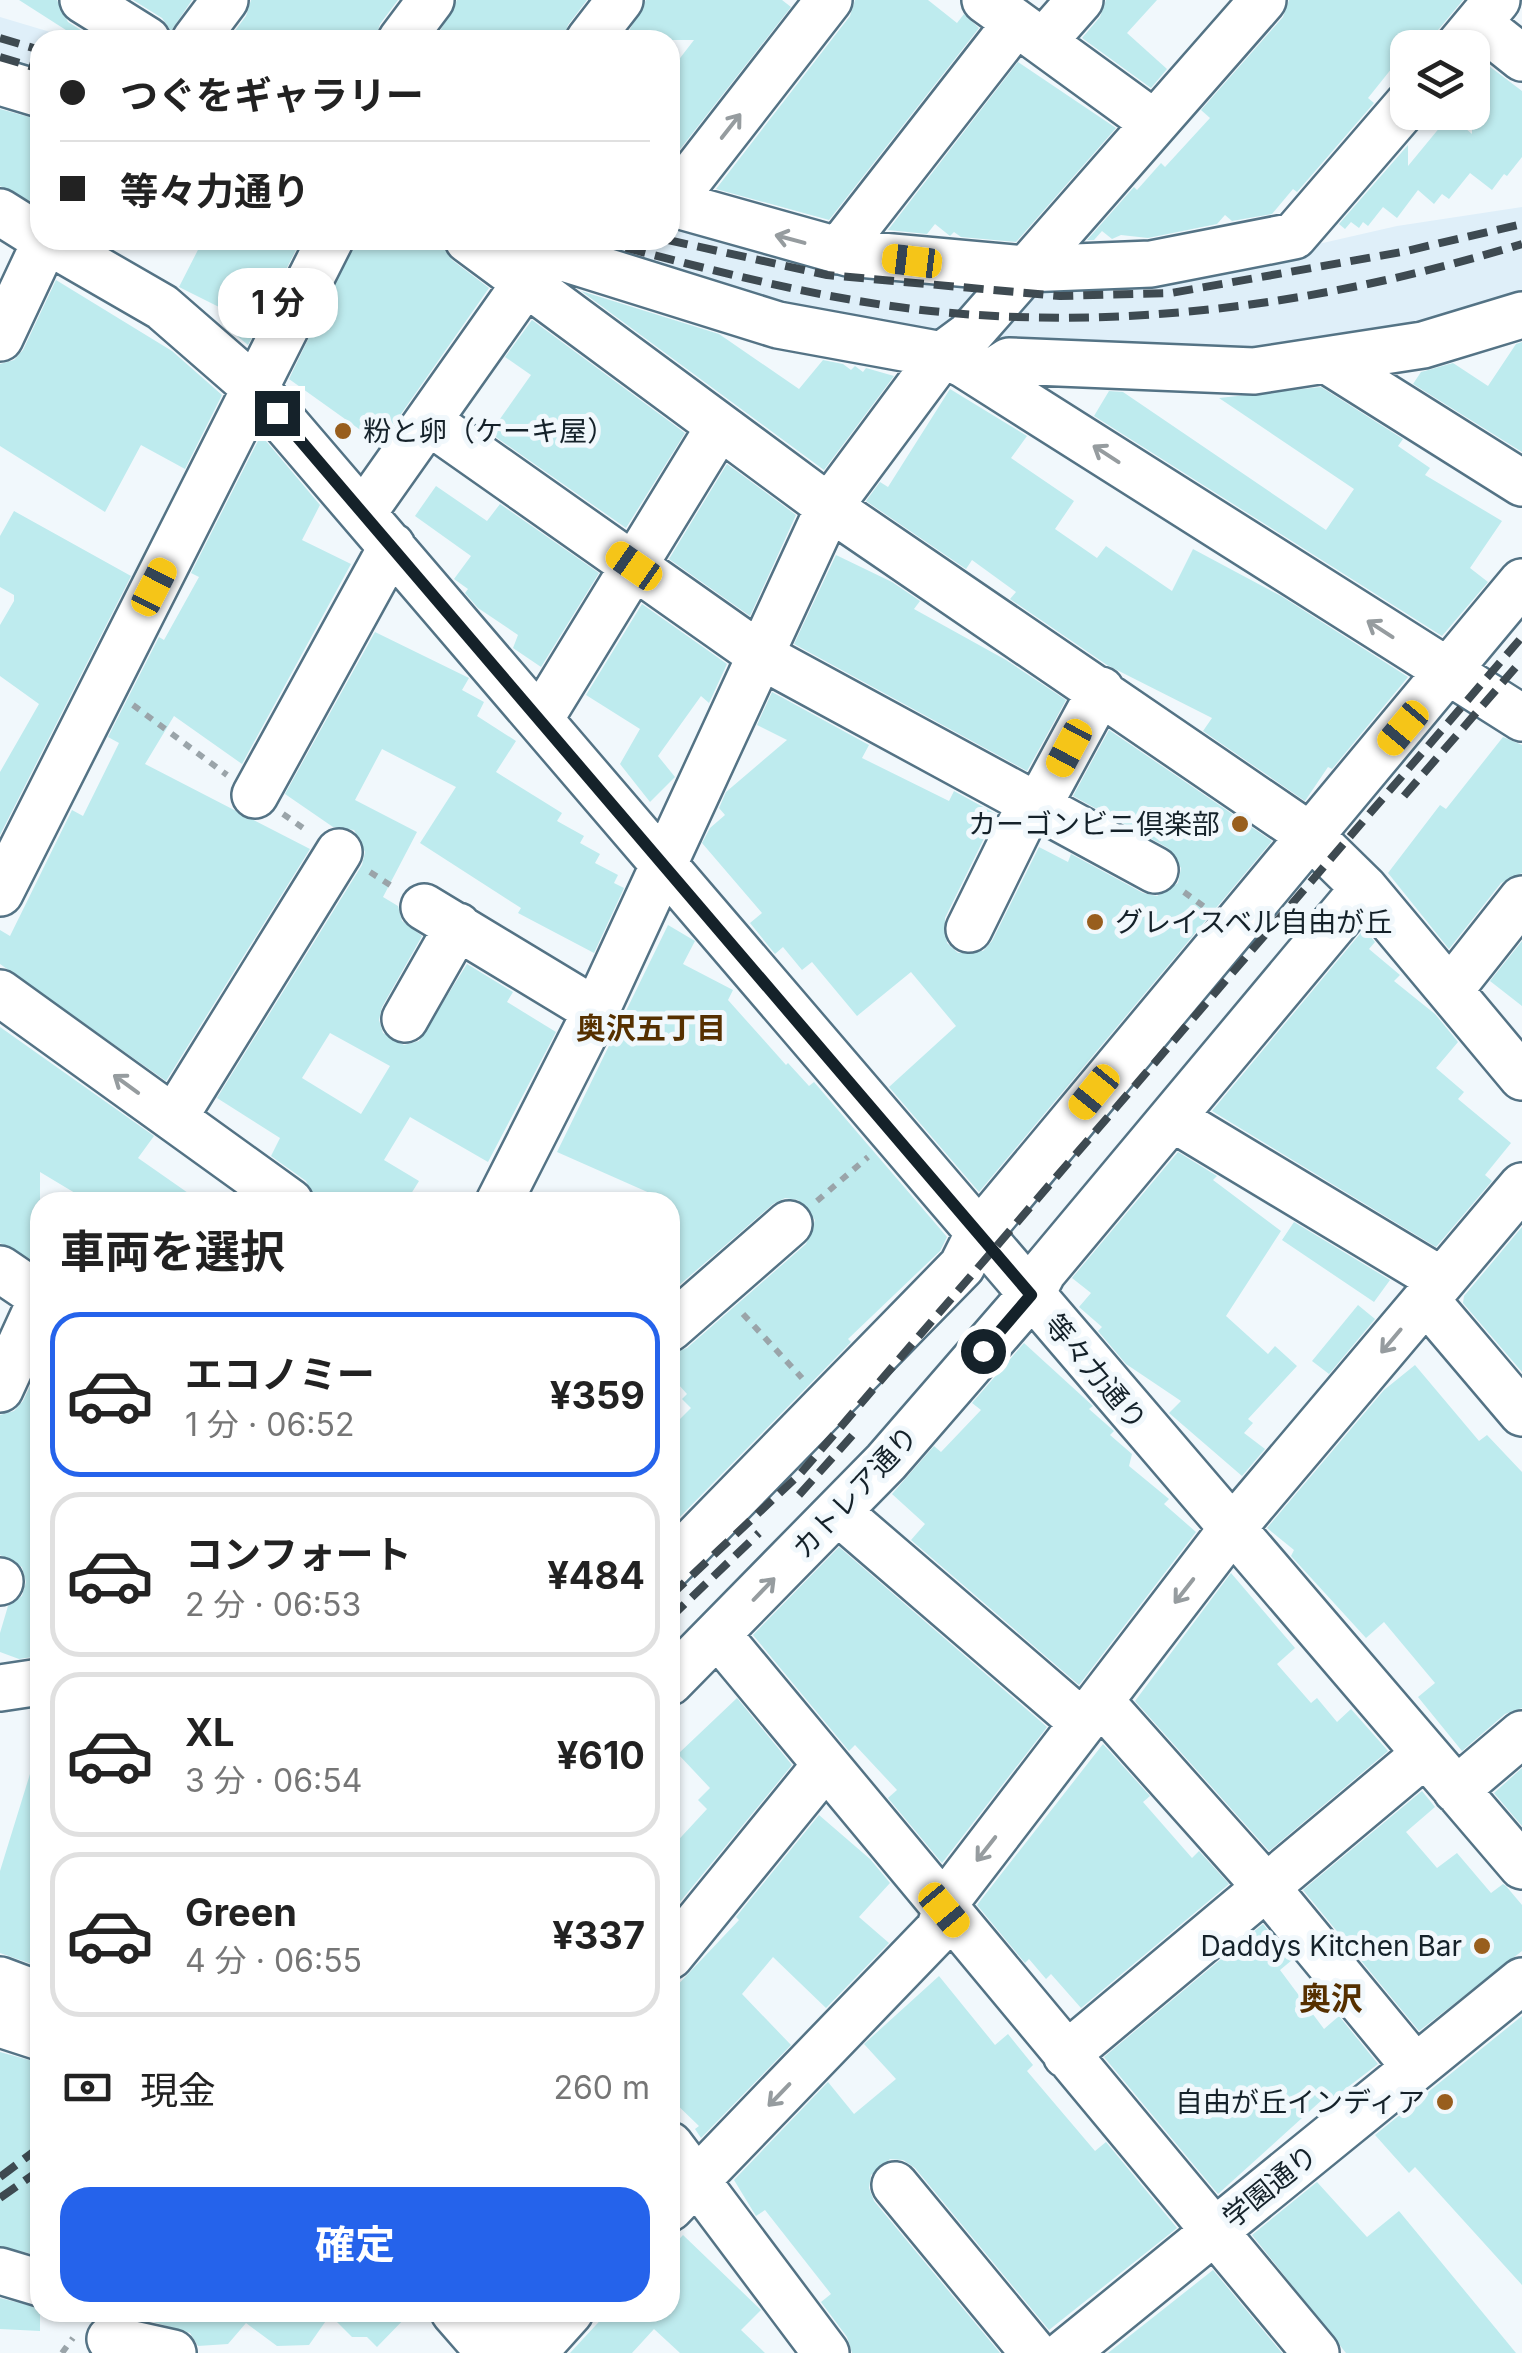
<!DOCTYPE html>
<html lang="ja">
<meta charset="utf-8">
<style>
body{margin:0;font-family:Inter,"Noto Sans JP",sans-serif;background:#f6f6f6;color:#222;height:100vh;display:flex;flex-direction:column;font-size:38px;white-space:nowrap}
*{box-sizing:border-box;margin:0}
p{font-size:32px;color:#767676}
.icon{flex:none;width:55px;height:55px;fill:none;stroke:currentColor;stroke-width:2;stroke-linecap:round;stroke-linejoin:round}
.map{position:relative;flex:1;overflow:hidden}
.details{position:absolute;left:30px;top:1192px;width:650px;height:1130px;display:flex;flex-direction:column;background:#fff;border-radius:30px;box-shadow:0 2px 8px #0004}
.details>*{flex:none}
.top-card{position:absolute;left:30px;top:30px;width:650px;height:220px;border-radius:30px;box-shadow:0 2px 8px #0004;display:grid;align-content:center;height:220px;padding:0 30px;background:#fff}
.fabs{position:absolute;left:1390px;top:30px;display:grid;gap:20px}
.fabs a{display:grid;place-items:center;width:100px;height:100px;border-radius:20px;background:#fff;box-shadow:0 2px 8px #0004;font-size:50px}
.end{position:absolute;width:45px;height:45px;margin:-22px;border:12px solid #15222a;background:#fff;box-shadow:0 0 0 5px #fff}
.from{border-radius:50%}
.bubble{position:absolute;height:70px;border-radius:30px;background:#fff;box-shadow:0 2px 8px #0004;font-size:32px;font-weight:700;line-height:70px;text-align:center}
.car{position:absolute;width:30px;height:60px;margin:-30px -15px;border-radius:12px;box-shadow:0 0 8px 2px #0007;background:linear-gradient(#f5c518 24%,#345 0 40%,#f5c518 0 76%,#345 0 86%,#f5c518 0)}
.top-card b{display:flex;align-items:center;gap:35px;height:95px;font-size:38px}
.top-card b+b{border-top:2px solid #e0e0e0}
.top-card i{width:25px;height:25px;background:#222}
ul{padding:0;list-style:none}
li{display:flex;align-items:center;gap:30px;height:165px;margin:0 20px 15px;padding:0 10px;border:5px solid #e0e0e0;border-radius:30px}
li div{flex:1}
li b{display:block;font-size:38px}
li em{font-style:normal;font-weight:700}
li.current{border-color:#2563eb}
li>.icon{width:90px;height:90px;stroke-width:1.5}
h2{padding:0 30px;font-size:45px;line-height:120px}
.pay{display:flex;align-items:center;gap:25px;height:110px;padding:0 30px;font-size:38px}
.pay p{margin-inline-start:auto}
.primary-button{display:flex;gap:20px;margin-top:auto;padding:20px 30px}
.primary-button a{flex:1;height:115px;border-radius:30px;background:#2563eb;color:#fff;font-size:40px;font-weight:700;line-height:115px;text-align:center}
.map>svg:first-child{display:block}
</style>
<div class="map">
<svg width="1522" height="2353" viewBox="0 0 1522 2353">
<rect width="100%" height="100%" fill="#f1f8fc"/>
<!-- built -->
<path fill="#dfeff9" d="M 0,17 L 77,40 L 40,40 L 40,87 L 0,74 Z
M 1522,207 L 1522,308 L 1295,353 L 1062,354 L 935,345 L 530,240 L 670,240 L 670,216 L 825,258 L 1279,253 L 1397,226 Z"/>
<!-- building -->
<path fill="#beebee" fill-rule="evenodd" d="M 19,0 L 57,0 L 68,22 L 97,40 L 80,39 Z
M 133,0 L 192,0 L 171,31 L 162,18 Z
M 251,0 L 398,0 L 380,24 L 375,40 L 228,40 L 246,16 Z
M 457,0 L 587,0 L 568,25 L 563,40 L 448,40 L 439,33 Z
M 646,0 L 782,0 L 791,7 L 670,162 L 670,71 L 694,40 L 642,40 L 629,31 Z
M 855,0 L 928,0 L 957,23 L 964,14 L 979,28 L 829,220 L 716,189 L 850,16 Z
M 1106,0 L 1157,0 L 1127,33 L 1167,69 L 1151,88 L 1082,38 L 1100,17 Z
M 1289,0 L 1463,0 L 1423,48 L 1408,48 L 1368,98 L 1374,103 L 1297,192 L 1293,189 L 1272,214 L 1232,221 L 1225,215 L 1217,224 L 1148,238 L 1121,235 L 1112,239 L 1102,231 L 1094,240 L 1087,240 L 1134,187 L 1137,190 L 1161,163 L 1165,167 L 1210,118 L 1201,110 L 1283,17 Z
M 1481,60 L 1522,91 L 1522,157 L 1507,176 L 1504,174 L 1492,190 L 1470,173 L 1449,199 L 1442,194 L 1434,204 L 1418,190 L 1397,218 L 1383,207 L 1368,226 L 1363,222 L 1359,228 L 1351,222 L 1345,229 L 1339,224 L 1408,145 L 1408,166 L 1450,115 L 1472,134 L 1472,68 Z
M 1018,62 L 1116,128 L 1016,242 L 961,237 L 954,232 L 950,236 L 935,224 L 927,234 L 888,230 Z
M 0,109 L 40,120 L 40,206 L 0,186 Z
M 203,240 L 301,240 L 248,345 L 225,326 L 231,313 L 179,287 Z
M 356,240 L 442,240 L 452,260 L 489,288 L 380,444 L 289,379 Z
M 56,280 L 172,351 L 222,395 L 185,469 L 141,445 L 105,512 L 0,446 L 0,364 L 14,360 L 23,350 Z
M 581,291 L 719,334 L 799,389 L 823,360 L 843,364 L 851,370 L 855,366 L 863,372 L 866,368 L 894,376 L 824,470 Z
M 532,320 L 685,433 L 626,528 L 490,433 L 531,375 L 505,357 Z
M 1522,342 L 1522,452 L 1413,384 L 1421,372 L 1453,363 L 1488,386 L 1516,344 Z
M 1321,387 L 1403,439 L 1398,446 L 1430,468 L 1425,475 L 1502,521 L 1470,568 L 1488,582 L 1442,636 L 1094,416 L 1109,391 L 1123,392 L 1326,530 L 1354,489 L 1219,398 Z
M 950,389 L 1027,436 L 1011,458 L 1074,501 L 1055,529 L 1097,558 L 1106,546 L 1172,591 L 1193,549 L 1281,596 L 1408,677 L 1332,769 L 1328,767 L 1305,801 L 1203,731 L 1212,718 L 1107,665 L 1010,599 L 1016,592 L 972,560 L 966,569 L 866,501 L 880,482 L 888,487 Z
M 261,435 L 320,505 L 302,540 L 351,564 L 242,764 L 174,716 L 145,764 L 310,849 L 166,1081 L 0,964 L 0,930 L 10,936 L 72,810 L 83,816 L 119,743 L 108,737 L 159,637 L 164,640 L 199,577 L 191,573 Z
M 727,464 L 796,515 L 750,616 L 669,559 Z
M 436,486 L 487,521 L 500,504 L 599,573 L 541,667 L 513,648 L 518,635 L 478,608 L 465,593 L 468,589 L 454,579 L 471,556 L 415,516 Z
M 14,511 L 131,576 L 0,835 L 0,772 L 39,704 L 0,676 L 0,625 L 14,601 L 14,595 L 0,587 L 0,536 Z
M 836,555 L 892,582 L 920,601 L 914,609 L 1006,660 L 1066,700 L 1027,771 L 794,644 Z
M 642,604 L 727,664 L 709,703 L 701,696 L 658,756 L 675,777 L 650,802 L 620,764 L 640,729 L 586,695 Z
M 375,632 L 469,678 L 462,690 L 484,702 L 477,716 L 516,741 L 496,772 L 562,813 L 557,821 L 584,836 L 580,843 L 600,854 L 595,863 L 618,875 L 614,883 L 624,888 L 594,953 L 518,913 L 521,908 L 420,843 L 456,787 L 382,749 L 355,800 L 417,832 L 383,897 L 398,906 L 402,921 L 422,936 L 382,1007 L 379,1020 L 383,1033 L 404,1045 L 419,1041 L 467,964 L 513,992 L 507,1002 L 556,1032 L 488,1162 L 410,1117 L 384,1160 L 419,1181 L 406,1202 L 316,1202 L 306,1181 L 271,1156 L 280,1138 L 217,1098 L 362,865 L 365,852 L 354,830 L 333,827 L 285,794 ZM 330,1033 L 390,1066 L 361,1114 L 302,1078 Z
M 772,692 L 869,745 L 862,758 L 949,801 L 954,791 L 996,814 L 945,918 L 947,943 L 958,953 L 983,951 L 992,941 L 1039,847 L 1068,862 L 1071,854 L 1143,893 L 1157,896 L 1178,883 L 1181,868 L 1168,848 L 1073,796 L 1109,730 L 1272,841 L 979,1192 L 889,1087 L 956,1026 L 911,972 L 857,1016 L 812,962 L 802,970 L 783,947 L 775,954 L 750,923 L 762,913 L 702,843 L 710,828 L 725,815 L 719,808 L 726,792 L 787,740 L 757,725 Z
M 1503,737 L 1522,745 L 1522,873 L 1501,883 L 1449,949 L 1388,873 L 1440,805 L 1446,809 Z
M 668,925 L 695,941 L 683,964 L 733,990 L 728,1000 L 786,1065 L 788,1063 L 809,1086 L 814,1082 L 947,1237 L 940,1251 L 848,1339 L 851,1342 L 670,1527 L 670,1429 L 691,1408 L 682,1399 L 687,1394 L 670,1375 L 670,1354 L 687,1348 L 806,1244 L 815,1220 L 798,1200 L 785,1198 L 773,1204 L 670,1293 L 670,1202 L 557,1152 Z
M 1364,929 L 1375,942 L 1369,949 L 1400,975 L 1394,981 L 1435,1014 L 1458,1042 L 1436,1068 L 1464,1092 L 1458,1099 L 1511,1143 L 1485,1175 L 1492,1181 L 1436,1247 L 1212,1111 Z
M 1522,941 L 1522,1006 L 1490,981 Z
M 0,1027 L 154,1136 L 138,1158 L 201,1202 L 90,1202 L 40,1172 L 40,1264 L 0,1243 Z
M 1178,1152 L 1217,1176 L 1213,1180 L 1281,1231 L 1226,1316 L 1268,1354 L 1275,1346 L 1297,1366 L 1248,1419 L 1253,1423 L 1244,1433 L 1265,1449 L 1242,1476 L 1169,1413 L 1181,1401 L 1126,1364 L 1098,1331 L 1102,1327 L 1079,1307 L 1091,1293 L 1072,1278 Z
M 1294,1222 L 1390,1280 L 1374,1302 L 1282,1240 Z
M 1522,1227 L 1522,1372 L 1463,1303 L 1464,1296 Z
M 1358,1305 L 1375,1319 L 1329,1374 L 1312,1361 Z
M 1024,1343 L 1093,1406 L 1089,1409 L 1114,1431 L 1110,1435 L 1132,1454 L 1129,1466 L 1169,1499 L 1164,1504 L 1196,1532 L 1079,1685 L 911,1540 L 925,1524 L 892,1494 L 934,1446 L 941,1452 L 981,1410 L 972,1403 Z
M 40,1365 L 40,1656 L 19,1659 L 0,1652 L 0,1633 L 8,1606 L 22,1596 L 26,1582 L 22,1567 L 0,1555 L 0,1415 L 14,1411 L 23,1401 Z
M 1415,1365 L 1479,1441 L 1487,1435 L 1522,1472 L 1522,1708 L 1505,1714 L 1462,1751 L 1418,1697 L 1435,1683 L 1384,1622 L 1366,1638 L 1291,1556 L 1294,1550 L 1267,1528 L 1384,1390 Z
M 839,1547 L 1047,1727 L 942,1863 L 888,1798 L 897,1790 L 855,1745 L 849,1751 L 753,1635 Z
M 1231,1573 L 1295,1648 L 1277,1664 L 1311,1703 L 1317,1698 L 1337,1722 L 1351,1709 L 1388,1751 L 1269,1851 L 1135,1701 Z
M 737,1698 L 792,1765 L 670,1914 L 670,1849 L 707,1809 L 698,1800 L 710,1788 L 678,1754 Z
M 1103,1744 L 1150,1796 L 1143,1802 L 1192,1858 L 1199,1851 L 1229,1884 L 1081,2008 L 1051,1974 L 1046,1979 L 1029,1959 L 1025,1963 L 977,1905 Z
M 34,1761 L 40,1762 L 40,1967 L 0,1953 L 0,1871 Z
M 1522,1768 L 1522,1826 L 1494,1793 Z
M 1422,1791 L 1435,1807 L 1406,1832 L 1437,1868 L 1457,1853 L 1491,1893 L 1503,1884 L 1506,1886 L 1522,1905 L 1522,1951 L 1419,2031 L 1303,1890 Z
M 819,1815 L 870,1859 L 890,1883 L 859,1917 L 889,1943 L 826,2008 L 773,1957 L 742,1994 L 791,2045 L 701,2138 L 695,2129 L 699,2126 L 670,2098 L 670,1993 L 739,1920 L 736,1917 Z
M 1263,1924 L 1292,1960 L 1280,1970 L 1324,2029 L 1339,2016 L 1378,2064 L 1327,2103 L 1323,2099 L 1218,2194 L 1104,2057 Z
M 939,1976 L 995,2045 L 1008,2034 L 1033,2065 L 1027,2071 L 1095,2151 L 1106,2142 L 1177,2228 L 1049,2330 L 915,2168 L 903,2160 L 890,2159 L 871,2175 L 869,2188 L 874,2201 L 1000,2353 L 852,2353 L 847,2337 L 821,2302 L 831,2294 L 765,2210 L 756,2216 L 734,2180 L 828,2082 L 854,2114 L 896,2079 L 864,2044 Z
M 1522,2016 L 1522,2285 L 1415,2167 L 1409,2173 L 1375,2135 Z
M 0,2052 L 40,2063 L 40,2256 L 0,2246 Z
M 1317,2182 L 1367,2237 L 1399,2211 L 1516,2353 L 1346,2353 L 1252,2235 Z
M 683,2235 L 761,2310 L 741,2330 L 765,2353 L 680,2353 L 654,2329 L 632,2353 L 570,2353 L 608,2312 L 670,2312 L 670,2249 Z
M 1213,2270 L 1282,2353 L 1108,2353 Z
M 0,2298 L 40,2308 L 40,2331 L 0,2329 Z
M 139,2312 L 411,2312 L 377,2347 L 367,2337 L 352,2337 L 330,2315 L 309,2345 L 277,2346 L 246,2323 L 228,2344 L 198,2346 L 190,2333 L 150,2321 Z"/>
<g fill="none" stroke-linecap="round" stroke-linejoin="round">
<!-- minor casing -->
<g stroke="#547385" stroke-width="50">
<path id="minor" d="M 83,0 L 147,40
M 985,0 L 1154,123
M 1478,23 L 1522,58
M 195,40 L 225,0
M 401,40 L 431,0
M 589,40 L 620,0
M 1043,42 L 1080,0
M 1457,48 L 1497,0
M 0,82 L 40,94
M 670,203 L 848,253 L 1025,269 L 1151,264 L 1294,236 L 1408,104
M 671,203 L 829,0
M 0,212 L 40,237
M 468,240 L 829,507 L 1312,837 L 1364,888 L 1522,1077
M 506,240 L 778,325 L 942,355 L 963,364 L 1522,718
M 838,251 L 1016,23
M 0,338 L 46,240 L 162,307 L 255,388 L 1522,1866
M 1328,361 L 1522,483
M 984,377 L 1009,361 L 1254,371 L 1423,345 L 1522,315
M 428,421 L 763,657 L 1155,870
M 363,513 L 524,285
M 540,719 L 719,427
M 255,795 L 392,546
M 1038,806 L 1101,690
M 0,893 L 330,240
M 424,907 L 596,1011
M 969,929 L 1031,803
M 1450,990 L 1522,899
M 0,993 L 290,1202
M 405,1019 L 458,926
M 174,1118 L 339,852
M 1172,1118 L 1441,1280
M 499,1202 L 596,1011 L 829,507 L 942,355 L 969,335 L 1263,0
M 0,1269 L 40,1296
M 1426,1300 L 1522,1413
M 670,1328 L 789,1224
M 0,1389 L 40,1302
M 838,1512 L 1083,1723
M 670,1565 L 962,1266 L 978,1234 L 1522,582
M 0,1581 L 0,1582
M 719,1636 L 1316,2353
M 670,1682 L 886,1462 L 1031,1295 L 1043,1272 L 1364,888
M 0,1688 L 40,1682
M 1100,1701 L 1267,1888 L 1415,2067
M 1456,1790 L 1522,1734
M 670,1956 L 824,1767
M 0,1980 L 40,1995
M 0,2024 L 40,2037
M 1066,2055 L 1425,1754
M 670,2145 L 826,2353
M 895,2185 L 1034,2353
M 670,2208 L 939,1929 L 951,1895 L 1231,1530 L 1522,1186
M 0,2271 L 40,2283
M 454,2312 L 488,2351 L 510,2353
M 502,2312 L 533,2348 L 513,2353
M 110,2339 L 173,2353
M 533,2353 L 570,2312
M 1065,2353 L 1522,1981"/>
</g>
<!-- path -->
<path stroke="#9aa4a9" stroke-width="6" stroke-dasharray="8 8" stroke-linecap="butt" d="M 133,705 L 227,775
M 283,814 L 309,832
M 370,872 L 393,887
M 1184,892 L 1206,908
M 817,1201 L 868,1157
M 743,1314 L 802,1378
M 62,2353 L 73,2338"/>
<!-- minor -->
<use href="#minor" stroke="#fff" stroke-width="45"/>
<!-- rail -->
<path stroke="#3e4a51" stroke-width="8" stroke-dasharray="20 10" stroke-linecap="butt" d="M 0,38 L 40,50
M 0,57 L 40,69
M 597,240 C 706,269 818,299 931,311 C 1130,332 1332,302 1522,244
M 668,240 L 827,275 L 1060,296 L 1171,293 L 1402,252 L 1522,224
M 1404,796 L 1522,660
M 799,1495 L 859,1428
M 670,1596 L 800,1474 L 1522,637
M 670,1618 L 759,1533
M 0,2177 L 40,2147
M 0,2198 L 40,2170"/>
</g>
<!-- one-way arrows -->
<defs><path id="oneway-shaft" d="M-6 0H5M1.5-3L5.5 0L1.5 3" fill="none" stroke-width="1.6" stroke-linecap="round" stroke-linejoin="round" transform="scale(2.5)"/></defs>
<g stroke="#969c9f">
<use href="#oneway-shaft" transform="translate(731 126) rotate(-52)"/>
<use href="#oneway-shaft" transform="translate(790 239) rotate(-165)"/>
<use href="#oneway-shaft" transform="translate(1106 454) rotate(-147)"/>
<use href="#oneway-shaft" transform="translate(1380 629) rotate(-147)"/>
<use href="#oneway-shaft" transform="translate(126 1084) rotate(-144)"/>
<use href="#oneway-shaft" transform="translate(1391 1341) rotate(130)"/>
<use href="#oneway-shaft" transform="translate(764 1589) rotate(-46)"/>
<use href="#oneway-shaft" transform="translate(1184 1591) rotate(128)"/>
<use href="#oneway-shaft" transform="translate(986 1849) rotate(128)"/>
<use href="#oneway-shaft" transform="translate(779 2095) rotate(134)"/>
</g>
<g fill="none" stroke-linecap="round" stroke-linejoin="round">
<!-- route -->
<path stroke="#15222a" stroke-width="12" d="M 277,413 L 1031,1295 L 983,1351"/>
</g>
<!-- markers -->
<g fill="#985e1d" stroke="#f1f8fc" stroke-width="4">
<circle cx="343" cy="431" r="10"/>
<circle cx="1240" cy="824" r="10"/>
<circle cx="1095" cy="922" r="10"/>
<circle cx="1482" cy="1946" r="10"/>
<circle cx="1445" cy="2102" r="10"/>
</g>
<g text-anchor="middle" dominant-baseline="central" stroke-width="10" stroke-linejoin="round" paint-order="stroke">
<!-- poi labels -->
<g font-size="28" fill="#15222a" stroke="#f1f8fc" text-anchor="end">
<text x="363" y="431" text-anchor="start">粉と卵（ケーキ屋）</text>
<text x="1220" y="824">カーゴンビニ倶楽部</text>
<text x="1115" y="922" text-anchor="start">グレイスベル自由が丘</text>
<text x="1462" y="1946">Daddys Kitchen Bar</text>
<text x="1425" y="2102">自由が丘インディア</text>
</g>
<!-- street labels -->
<g font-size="28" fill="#15222a" stroke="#f1f8fc">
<text transform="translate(1096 1372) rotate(50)">等々力通り</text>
<text transform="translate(855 1492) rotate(-47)">カトレア通り</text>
<text transform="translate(1270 2186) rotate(-39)">学園通り</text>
</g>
<!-- neighbourhood labels -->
<g font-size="30" font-weight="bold" fill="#563000" stroke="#f1f8fc">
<text x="651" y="1028">奥沢五丁目</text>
</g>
<!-- quarter labels -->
<g font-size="32" font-weight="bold" fill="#563000" stroke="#f1f8fc">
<text x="1331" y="1998">奥沢</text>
</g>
</g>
</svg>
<div class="fabs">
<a><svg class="icon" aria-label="layers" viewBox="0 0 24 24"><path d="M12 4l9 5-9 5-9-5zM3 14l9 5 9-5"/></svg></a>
</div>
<i class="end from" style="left:983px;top:1351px"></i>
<i class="end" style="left:277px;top:413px"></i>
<div class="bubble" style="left:218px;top:268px;width:120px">1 分</div>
<i class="car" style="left:912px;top:261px;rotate:277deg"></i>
<i class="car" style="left:634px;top:566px;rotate:305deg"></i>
<i class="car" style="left:154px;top:587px;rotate:27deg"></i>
<i class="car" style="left:1403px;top:728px;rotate:220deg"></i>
<i class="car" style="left:1069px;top:748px;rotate:208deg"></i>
<i class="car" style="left:1094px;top:1092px;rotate:219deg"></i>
<i class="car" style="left:944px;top:1910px;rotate:140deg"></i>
<div class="top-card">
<b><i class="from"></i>つぐをギャラリー</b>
<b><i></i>等々力通り</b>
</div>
<section class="details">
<h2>車両を選択</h2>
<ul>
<li class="current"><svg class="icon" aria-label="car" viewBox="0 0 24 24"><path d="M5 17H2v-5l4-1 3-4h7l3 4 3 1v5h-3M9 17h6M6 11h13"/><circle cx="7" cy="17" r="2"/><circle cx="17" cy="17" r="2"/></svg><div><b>エコノミー</b><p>1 分 · 06:52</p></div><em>¥359</em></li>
<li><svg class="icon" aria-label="car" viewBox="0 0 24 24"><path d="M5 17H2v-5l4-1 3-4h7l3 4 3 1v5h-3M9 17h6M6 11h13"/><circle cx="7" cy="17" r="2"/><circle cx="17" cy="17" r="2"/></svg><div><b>コンフォート</b><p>2 分 · 06:53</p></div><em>¥484</em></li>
<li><svg class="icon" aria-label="car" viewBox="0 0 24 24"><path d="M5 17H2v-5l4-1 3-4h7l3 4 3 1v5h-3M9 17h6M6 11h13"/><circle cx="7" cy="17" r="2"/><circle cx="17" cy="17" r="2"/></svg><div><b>XL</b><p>3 分 · 06:54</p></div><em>¥610</em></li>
<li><svg class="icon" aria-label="car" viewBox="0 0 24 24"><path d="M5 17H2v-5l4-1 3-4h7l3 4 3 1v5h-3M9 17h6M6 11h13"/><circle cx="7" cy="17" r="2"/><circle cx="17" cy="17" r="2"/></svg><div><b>Green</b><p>4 分 · 06:55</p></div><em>¥337</em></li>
</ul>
<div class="pay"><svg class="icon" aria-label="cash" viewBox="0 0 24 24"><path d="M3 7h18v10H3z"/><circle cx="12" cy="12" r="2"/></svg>現金<p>260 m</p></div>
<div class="primary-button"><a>確定</a></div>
</section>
</div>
